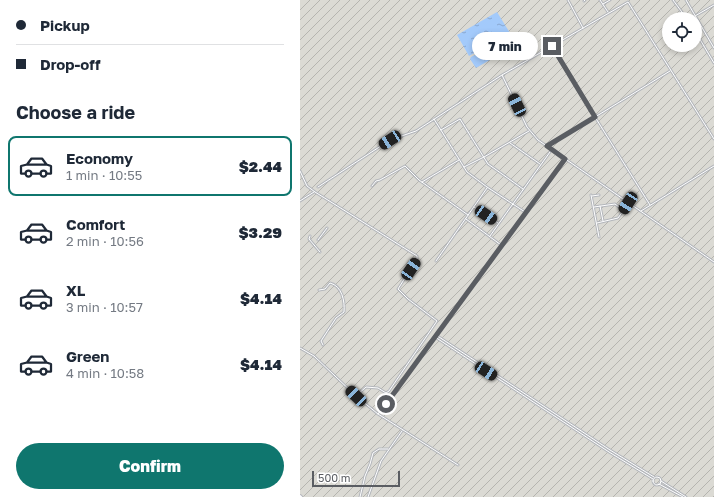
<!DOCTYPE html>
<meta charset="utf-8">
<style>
body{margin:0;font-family:"Golos Text",sans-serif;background:#f2f2f3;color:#1f2937;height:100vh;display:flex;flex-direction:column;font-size:15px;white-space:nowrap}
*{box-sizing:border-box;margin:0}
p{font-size:13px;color:#747a83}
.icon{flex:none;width:22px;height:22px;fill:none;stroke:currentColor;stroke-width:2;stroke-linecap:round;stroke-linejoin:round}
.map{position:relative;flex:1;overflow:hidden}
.sheet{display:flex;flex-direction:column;background:#fff;width:300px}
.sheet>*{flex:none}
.top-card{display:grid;align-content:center;height:88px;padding:0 16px;background:#fff}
.fabs{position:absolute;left:362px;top:12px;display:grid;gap:8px}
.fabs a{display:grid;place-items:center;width:40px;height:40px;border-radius:50%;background:#fff;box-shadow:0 2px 6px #0003;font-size:20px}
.scale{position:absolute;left:12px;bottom:10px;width:88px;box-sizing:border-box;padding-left:4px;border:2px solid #5a5d62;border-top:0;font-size:11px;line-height:14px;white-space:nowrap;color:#5a5d62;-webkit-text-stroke:3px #fff;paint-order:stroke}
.end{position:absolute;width:18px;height:18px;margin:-9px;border:5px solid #5a5d62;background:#fff;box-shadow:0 0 0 2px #fff}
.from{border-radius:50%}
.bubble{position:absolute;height:28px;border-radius:14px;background:#fff;box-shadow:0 2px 6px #0003;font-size:13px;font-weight:800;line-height:28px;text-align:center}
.car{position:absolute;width:12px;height:24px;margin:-12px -6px;border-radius:5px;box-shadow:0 0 3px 1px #0007;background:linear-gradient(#222 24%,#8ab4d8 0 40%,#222 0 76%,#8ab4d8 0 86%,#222 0)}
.top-card b{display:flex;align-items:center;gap:14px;height:38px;font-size:15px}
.top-card b+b{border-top:1px solid #e0e1e3}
.top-card i{width:10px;height:10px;background:#1f2937}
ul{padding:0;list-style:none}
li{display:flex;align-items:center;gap:12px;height:60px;margin:0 8px 6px;padding:0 8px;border:2px solid transparent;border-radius:8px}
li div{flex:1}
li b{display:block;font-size:15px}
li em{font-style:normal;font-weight:800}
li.selected{border-color:#0f766e}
li>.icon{width:36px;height:36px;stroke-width:1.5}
h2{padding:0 16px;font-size:18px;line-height:48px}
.button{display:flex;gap:8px;margin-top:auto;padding:8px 16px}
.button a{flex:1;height:46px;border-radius:24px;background:#0f766e;color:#fff;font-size:16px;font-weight:800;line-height:46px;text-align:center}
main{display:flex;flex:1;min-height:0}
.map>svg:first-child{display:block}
</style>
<main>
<section class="sheet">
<div class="top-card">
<b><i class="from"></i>Pickup</b>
<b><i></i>Drop-off</b>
</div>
<h2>Choose a ride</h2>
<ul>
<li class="selected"><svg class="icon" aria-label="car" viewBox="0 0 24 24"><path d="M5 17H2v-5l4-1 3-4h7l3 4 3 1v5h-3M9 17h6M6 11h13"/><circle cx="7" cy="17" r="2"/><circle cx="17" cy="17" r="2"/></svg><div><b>Economy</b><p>1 min · 10:55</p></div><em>$2.44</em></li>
<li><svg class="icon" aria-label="car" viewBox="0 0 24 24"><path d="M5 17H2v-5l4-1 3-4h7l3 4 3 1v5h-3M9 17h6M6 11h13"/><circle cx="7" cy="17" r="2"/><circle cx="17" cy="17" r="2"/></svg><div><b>Comfort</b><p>2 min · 10:56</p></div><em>$3.29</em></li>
<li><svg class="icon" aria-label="car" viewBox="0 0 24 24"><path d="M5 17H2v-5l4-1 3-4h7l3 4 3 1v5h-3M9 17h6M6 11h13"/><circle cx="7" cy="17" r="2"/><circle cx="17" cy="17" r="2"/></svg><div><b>XL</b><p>3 min · 10:57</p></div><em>$4.14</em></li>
<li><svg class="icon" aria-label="car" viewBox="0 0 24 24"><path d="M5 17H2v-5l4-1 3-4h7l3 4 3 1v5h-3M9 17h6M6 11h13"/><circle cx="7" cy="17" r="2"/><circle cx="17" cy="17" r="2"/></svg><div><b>Green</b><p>4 min · 10:58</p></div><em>$4.14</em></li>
</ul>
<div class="button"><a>Confirm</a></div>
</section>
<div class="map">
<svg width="414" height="497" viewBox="0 0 414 497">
<defs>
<pattern id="industrial-furrows" width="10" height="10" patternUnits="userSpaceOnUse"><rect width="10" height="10" fill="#dbdad4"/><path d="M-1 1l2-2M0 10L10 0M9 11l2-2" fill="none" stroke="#b5b4af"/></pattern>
<pattern id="water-ripples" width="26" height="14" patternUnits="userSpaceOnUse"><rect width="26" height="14" fill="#a3cafb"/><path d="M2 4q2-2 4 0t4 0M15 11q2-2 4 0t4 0" fill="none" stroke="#88a7cf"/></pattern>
</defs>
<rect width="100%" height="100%" fill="#ecebe2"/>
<!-- industrial -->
<path fill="url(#industrial-furrows)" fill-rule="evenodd" d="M 0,0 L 414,0 L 414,497 L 4,497 L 0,495 ZM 369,19 L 395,19 L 395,45 L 369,45 Z"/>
<!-- water -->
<path fill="url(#water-ripples)" d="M 197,12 L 210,33 L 169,56 L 157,35 Z
M 211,34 L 216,46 L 199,56 L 192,46 Z
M 190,47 L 195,57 L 176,68 L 170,59 L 171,57 Z"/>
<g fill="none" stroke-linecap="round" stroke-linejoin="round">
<!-- street casing -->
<g stroke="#b4b7bc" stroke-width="3">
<path id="street" d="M 268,0 L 283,28
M 300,0 L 308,12
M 373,0 L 387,19
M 386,0 L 414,48
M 284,1 L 285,0
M 303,4 L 310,0
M 395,16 L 414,5
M 395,31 L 414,63
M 252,45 L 295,117 L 350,205
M 134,119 L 167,172 L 187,187 L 225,212
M 141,130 L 160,119 L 188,164 L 223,189
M 414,139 L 328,2 L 202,75 L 227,127 L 238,140 L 414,262
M 210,143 L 240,164
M 248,146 L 370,71
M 164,167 L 184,157 L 229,131
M 0,171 L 7,186 L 15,192 L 117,256 L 117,259 L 98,289 L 108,299 L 137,321 L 89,391 L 86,393 L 78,388 L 66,387 L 56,396
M 122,182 L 159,160
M 72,186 L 76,181 L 80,180 L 105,166 L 119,180 L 168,215
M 18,187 L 90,140 L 116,131 L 202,75
M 291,195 L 299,237
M 292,196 L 299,195
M 0,201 L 14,192
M 300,206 L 303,221
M 174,207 L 198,223
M 294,207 L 315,204 L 323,210
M 341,211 L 414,166
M 166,219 L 201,245
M 297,223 L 318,218 L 328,204
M 10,236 L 9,239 L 20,252
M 190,236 L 250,152
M 18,240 L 27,228
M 136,261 L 187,188
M 19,290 L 25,289 L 30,283 C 42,286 45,301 44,312 L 36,318 L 21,341 L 23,345
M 136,335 L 310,450 L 354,477
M 135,337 L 309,452 L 353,479
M 0,348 L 14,356 L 56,396 L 78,414 L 158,465
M 78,414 L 265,160
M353 481a4 4 0 1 1 8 0a4 4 0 1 1-8 0Z
M 361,481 L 386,497
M 359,484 L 383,497
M 60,497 L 65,476 L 70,464 L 73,453 L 79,449 L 88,449
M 68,497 L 81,461 L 102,431"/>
</g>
<!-- secondary casing -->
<g stroke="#b5b7be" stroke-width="4">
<path id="secondary" d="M 0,496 L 1,497"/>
</g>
<!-- street -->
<use href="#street" stroke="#fff" stroke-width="1"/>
<!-- secondary -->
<use href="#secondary" stroke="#fff" stroke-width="2"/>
</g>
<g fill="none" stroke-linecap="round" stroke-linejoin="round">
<!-- route -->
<path stroke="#5a5d62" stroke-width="5" d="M 86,404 L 265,159 L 247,146 L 295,117 L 252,46"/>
</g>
</svg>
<div class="fabs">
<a><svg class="icon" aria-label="locate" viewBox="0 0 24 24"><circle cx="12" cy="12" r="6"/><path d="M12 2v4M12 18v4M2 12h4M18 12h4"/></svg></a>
</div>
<div class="scale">500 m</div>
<i class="end from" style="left:86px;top:404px"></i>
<i class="end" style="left:252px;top:46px"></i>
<div class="bubble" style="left:172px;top:32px;width:66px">7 min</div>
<i class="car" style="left:217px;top:105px;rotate:334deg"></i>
<i class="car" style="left:90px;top:140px;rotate:237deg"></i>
<i class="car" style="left:328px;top:203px;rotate:213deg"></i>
<i class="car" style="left:186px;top:215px;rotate:124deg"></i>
<i class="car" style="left:111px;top:269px;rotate:34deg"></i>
<i class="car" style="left:186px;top:371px;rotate:123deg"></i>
<i class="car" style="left:56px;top:396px;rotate:314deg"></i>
</div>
</main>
